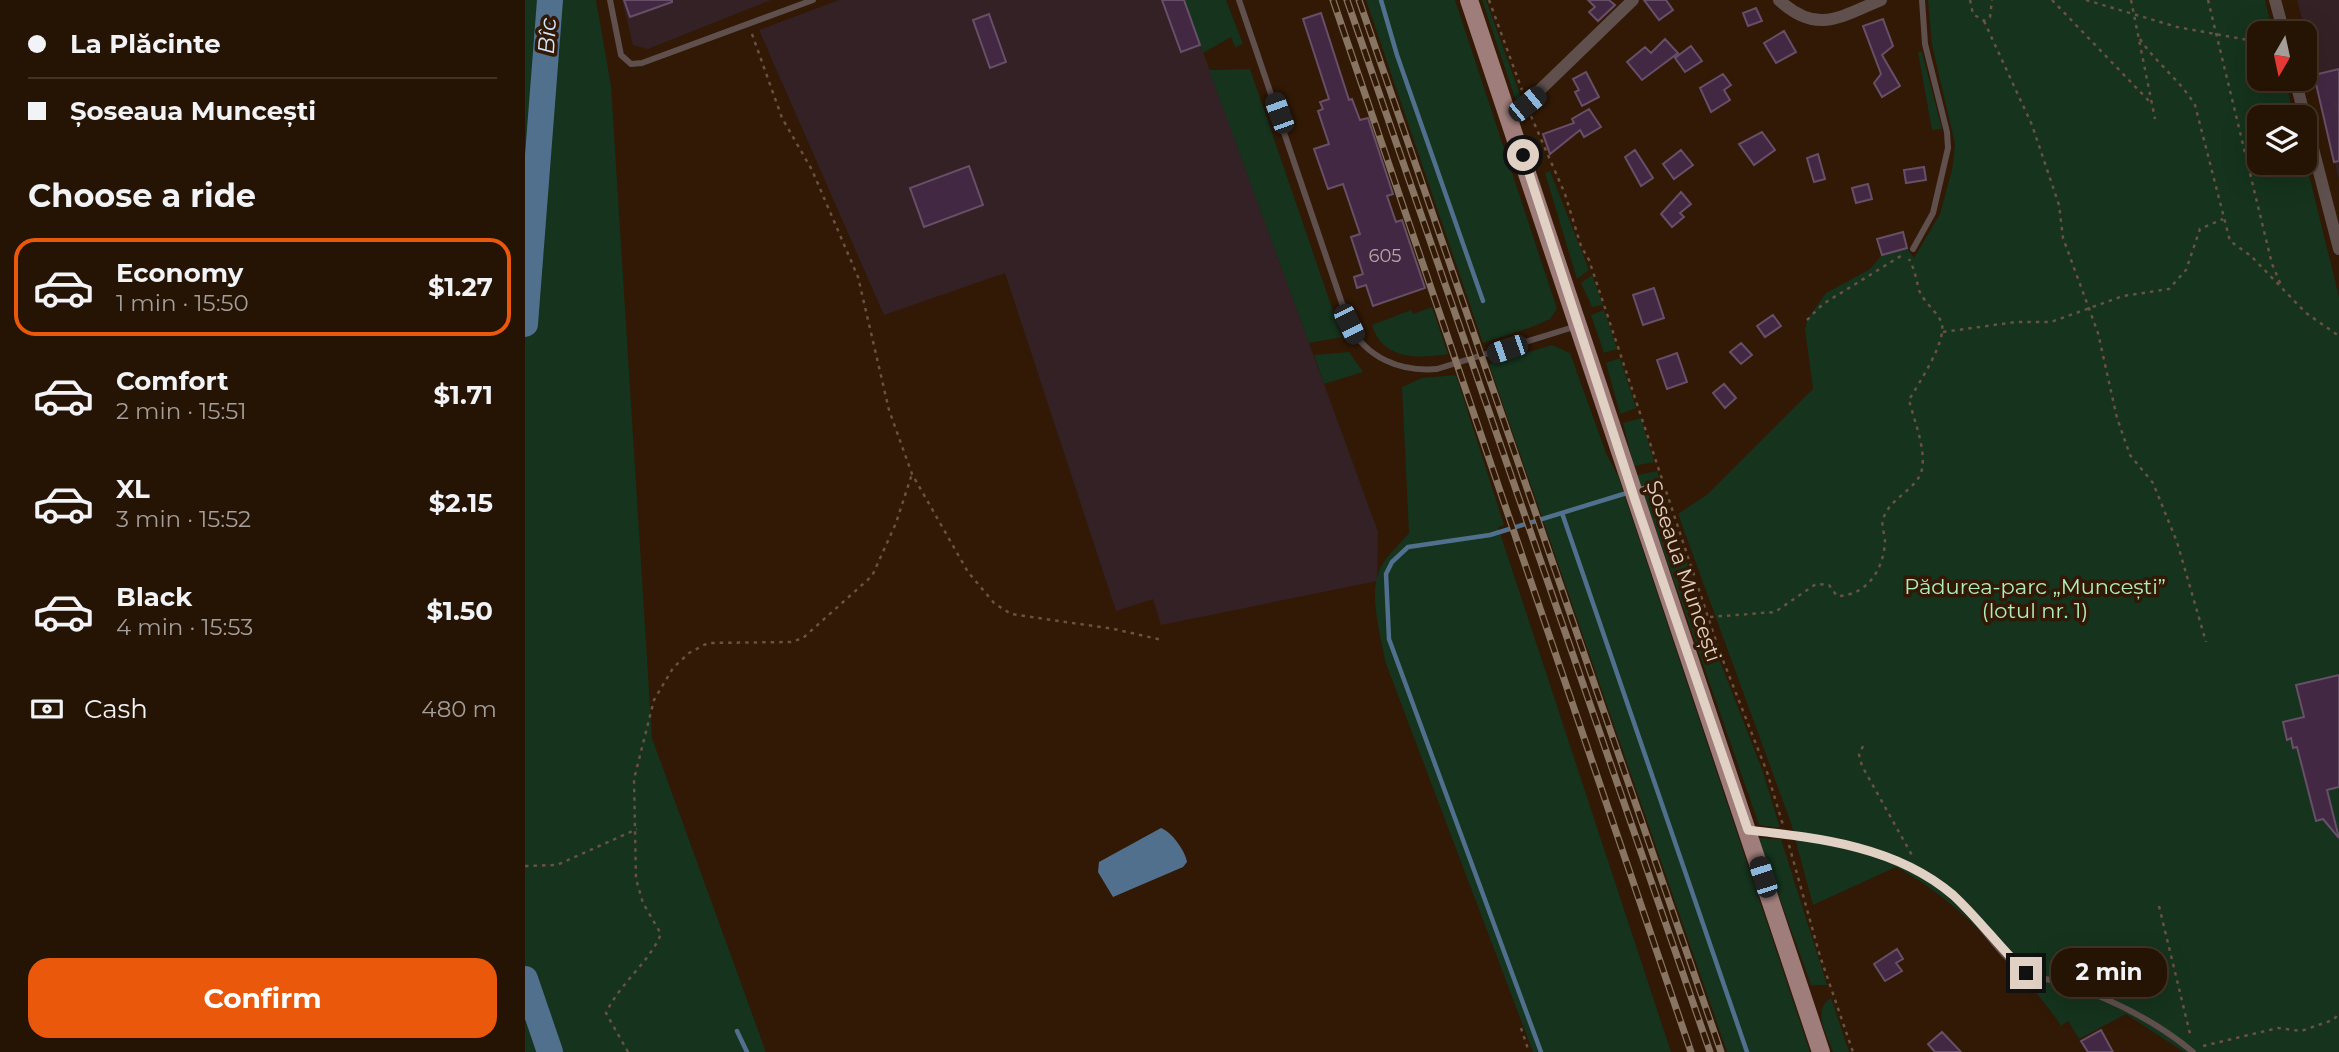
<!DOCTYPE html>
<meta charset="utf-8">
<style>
body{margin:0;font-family:Montserrat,sans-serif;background:#2d1c0e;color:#f1f3f6;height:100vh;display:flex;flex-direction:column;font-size:26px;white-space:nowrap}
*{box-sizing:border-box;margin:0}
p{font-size:23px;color:#a39e9a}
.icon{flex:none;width:38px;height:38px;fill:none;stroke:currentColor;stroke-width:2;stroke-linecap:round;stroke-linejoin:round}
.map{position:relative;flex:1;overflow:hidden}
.sheet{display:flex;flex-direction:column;background:#251304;width:525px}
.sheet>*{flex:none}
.guide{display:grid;align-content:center;height:154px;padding:0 28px;background:#251304}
.needle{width:46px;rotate:189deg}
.controls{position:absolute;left:1722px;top:21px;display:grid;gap:14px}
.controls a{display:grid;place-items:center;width:70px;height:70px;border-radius:14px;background:#251304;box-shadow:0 7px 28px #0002,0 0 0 2px #423226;font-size:35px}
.end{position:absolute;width:32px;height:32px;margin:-16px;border:9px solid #e1d0c4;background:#111;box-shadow:0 0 0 4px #111}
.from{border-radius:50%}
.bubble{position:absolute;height:49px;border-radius:21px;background:#251304;box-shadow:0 7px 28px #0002,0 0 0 2px #423226;font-size:23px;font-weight:700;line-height:49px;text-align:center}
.car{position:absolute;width:21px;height:42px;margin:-21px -10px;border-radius:9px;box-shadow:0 0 5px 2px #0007;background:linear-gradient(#222 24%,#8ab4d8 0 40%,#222 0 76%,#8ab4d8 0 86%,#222 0)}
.guide b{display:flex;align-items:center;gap:24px;height:66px;font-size:26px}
.guide b+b{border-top:2px solid #423226}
.guide i{width:18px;height:18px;background:#f1f3f6}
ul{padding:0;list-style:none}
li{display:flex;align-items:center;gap:21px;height:98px;margin:0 14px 10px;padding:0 14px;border:4px solid transparent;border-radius:21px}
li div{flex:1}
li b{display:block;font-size:26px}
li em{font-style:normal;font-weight:700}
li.selected{border-color:#ea580c}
li>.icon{width:63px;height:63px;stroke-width:1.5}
h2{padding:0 28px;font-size:32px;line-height:84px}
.pay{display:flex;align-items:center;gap:18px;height:77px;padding:0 28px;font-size:26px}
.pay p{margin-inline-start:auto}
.cta{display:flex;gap:14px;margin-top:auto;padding:14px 28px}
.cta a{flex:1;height:80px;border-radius:21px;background:#ea580c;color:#fff;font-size:28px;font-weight:700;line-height:80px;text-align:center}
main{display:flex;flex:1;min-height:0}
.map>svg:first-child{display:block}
</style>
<main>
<section class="sheet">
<div class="guide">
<b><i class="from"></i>La Plăcinte</b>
<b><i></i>Șoseaua Muncești</b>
</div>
<h2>Choose a ride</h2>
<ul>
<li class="selected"><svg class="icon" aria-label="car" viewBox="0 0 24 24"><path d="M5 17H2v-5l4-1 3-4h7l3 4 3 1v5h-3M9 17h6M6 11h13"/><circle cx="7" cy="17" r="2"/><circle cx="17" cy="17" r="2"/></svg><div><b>Economy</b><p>1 min · 15:50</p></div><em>$1.27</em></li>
<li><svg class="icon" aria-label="car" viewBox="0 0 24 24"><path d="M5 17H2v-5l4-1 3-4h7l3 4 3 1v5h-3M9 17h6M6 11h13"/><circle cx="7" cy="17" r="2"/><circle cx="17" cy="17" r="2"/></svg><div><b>Comfort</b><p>2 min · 15:51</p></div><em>$1.71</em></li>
<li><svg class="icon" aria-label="car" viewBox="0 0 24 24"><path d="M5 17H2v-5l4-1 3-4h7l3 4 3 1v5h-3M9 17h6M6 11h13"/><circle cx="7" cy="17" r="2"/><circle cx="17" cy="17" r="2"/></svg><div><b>XL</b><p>3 min · 15:52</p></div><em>$2.15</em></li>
<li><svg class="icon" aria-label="car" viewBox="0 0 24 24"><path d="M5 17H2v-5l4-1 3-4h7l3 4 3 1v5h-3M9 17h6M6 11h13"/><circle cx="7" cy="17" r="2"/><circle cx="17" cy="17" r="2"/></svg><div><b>Black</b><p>4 min · 15:53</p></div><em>$1.50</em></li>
</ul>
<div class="pay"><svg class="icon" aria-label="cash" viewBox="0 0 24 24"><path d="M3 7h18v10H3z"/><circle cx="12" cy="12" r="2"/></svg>Cash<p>480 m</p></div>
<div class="cta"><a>Confirm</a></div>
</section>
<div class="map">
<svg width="1814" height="1052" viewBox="0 0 1814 1052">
<rect width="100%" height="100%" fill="#311905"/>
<!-- industrial -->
<path fill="#342125" d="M 97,0 L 246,0 L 123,49 L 108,45 Z
M 314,0 L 659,0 L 853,532 L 852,581 L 636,625 L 628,599 L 591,611 L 480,273 L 359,315 L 234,30 Z
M 1772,0 L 1814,0 L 1814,181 L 1785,48 Z"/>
<!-- green -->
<path fill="#15331d" d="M 0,0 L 71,0 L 86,86 L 127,738 L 241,1052 L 0,1052 Z
M 659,0 L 701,0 L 718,44 L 710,47 L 706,37 L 678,53 Z
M 841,0 L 930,0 L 1032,309 L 1025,319 L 1007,327 L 958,343 Z
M 957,0 L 961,0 L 997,100 L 992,104 Z
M 1403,0 L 1740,0 L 1748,33 L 1734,33 L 1734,79 L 1760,79 L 1769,117 L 1734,117 L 1734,163 L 1780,163 L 1780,159 L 1814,297 L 1814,1052 L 1659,1052 L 1601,1014 L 1554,1039 L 1543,1021 L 1536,1026 C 1499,971 1430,897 1371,867 L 1288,905 L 1266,823 L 1153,514 L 1183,494 L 1288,389 L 1280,329 L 1283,318 L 1301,293 L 1345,269 L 1357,255 L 1382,248 L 1389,258 L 1415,214 L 1427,170 L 1430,144 L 1407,45 Z
M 1393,52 L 1397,52 L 1417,129 L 1407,130 Z
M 725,69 L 817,337 L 784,343 L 684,70 Z
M 1025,171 L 1064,270 L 1052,279 L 1020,173 Z
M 1067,275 L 1078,305 L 1067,307 L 1056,283 Z
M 907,307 L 923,354 C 894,359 857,360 847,325 L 886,310 L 888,314 Z
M 1079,310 L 1092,349 L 1079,353 L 1066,315 Z
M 1027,345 L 1045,353 L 1081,453 L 1093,476 L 1285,1052 L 1202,1052 L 964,364 Z
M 824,352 L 838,372 L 799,384 L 789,355 Z
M 1095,358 L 1111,408 L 1095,414 L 1081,363 Z
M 931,375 L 979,525 L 973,527 L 1146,1052 L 1008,1052 L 860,661 C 856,634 842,593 856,567 C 863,554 875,544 884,533 L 877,387 L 897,378 Z
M 1116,418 L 1129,462 L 1109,466 L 1098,423 Z
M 1132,471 L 1189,646 L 1238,772 L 1255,828 L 1234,825 L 1112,475 Z
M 1233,838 L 1256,839 L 1302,985 L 1286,985 Z
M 1306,998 L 1324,1052 L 1308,1052 C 1302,1034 1286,1010 1306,998 Z"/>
<!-- water -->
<path fill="#51708e" d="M 636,828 C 647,832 660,851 662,862 L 658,867 L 588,897 L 573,872 L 574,862 Z"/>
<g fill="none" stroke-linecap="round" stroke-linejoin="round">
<!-- stream -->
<path stroke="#51708e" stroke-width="4.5" d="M 856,0 L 872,55 L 958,301
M 1113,490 L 1131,484
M 1037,513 L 1222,1052
M 212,1031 L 222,1052
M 1016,1052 L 864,639 L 861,574 L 867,562 L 883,547 L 965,535 L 1105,492"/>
<!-- river -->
<path stroke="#51708e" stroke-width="26" d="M 0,324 L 25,0
M 0,979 L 25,1052"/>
</g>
<!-- building -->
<path fill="#432844" stroke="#684f68" stroke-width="2" d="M 99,0 L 147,0 L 147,2 L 105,17 Z
M 637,0 L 659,0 L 675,45 L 656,52 Z
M 1063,0 L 1084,0 L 1090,5 L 1073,21 L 1064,12 L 1070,7 Z
M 1119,0 L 1141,0 L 1148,10 L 1134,20 Z
M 1231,8 L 1237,21 L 1223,26 L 1218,13 Z
M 796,13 L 824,100 L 827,99 L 835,120 L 843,118 L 868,194 L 862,196 L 871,222 L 877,220 L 900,288 L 848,306 L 841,285 L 832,288 L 829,277 L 838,274 L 826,237 L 835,234 L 818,184 L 803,189 L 789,149 L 804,144 L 793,111 L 798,109 L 795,102 L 804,99 L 778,19 Z
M 464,14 L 481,62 L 465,68 L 448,20 Z
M 1358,19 L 1368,46 L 1357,55 L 1375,86 L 1357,97 L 1349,83 L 1356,74 L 1338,26 Z
M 1259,31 L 1271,52 L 1251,63 L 1239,43 Z
M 1140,39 L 1153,53 L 1117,80 L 1102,62 L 1120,47 L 1126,53 Z
M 1166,46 L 1177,61 L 1160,72 L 1150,58 Z
M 1814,69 L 1814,161 L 1809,162 L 1789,75 Z
M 1061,72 L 1074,97 L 1057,106 L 1050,92 L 1054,90 L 1048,79 Z
M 1198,74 L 1206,85 L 1199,90 L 1205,100 L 1186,112 L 1175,88 Z
M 1064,109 L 1076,127 L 1059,137 L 1055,130 L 1025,154 L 1018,134 L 1049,123 L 1047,119 Z
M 1237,132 L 1250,150 L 1229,165 L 1214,144 Z
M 1110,150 L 1128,178 L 1116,186 L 1100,157 Z
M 1156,150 L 1168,165 L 1149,179 L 1138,164 Z
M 1293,154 L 1300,179 L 1289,182 L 1282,158 Z
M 444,166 L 458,205 L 399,227 L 385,188 Z
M 1399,167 L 1401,180 L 1381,183 L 1379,170 Z
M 1343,184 L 1347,199 L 1331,203 L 1327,188 Z
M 1156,192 L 1166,204 L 1155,213 L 1159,217 L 1147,227 L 1136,214 Z
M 1378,232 L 1382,248 L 1357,255 L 1352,239 Z
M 1129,288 L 1139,318 L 1118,325 L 1108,295 Z
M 1248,315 L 1256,326 L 1240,337 L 1232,326 Z
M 1216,343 L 1227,355 L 1216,364 L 1205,352 Z
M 1152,353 L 1162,382 L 1142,389 L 1132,360 Z
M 1199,384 L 1211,398 L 1200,408 L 1188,393 Z
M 1814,675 L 1814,787 L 1802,790 L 1814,838 L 1798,819 L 1791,821 L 1772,747 L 1768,748 L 1766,738 L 1762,740 L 1758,722 L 1779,717 L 1771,685 Z
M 1372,949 L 1378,959 L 1371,963 L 1377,971 L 1360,981 L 1349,964 Z
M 1576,1030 L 1588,1052 L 1563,1052 L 1556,1041 Z
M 1417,1032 L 1436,1052 L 1410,1052 L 1403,1044 Z"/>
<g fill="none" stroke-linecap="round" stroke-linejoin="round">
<!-- path -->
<path stroke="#685241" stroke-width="2.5" stroke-dasharray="3.5 5" stroke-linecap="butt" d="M 964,0 L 997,90
M 1445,0 L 1448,14 L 1459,21 L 1465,17 L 1467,0
M 1527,0 L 1624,101
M 1561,0 L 1652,27 L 1734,42
M 1606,0 L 1630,119
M 1683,0 L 1747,264 L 1756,285
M 1459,21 L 1507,125 L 1534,205 L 1538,238 L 1573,333 L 1592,418 L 1605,455 L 1628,483 L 1652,542 L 1681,642
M 227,34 L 257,118 L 287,170 L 333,277 L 364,410 L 387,474 L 443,572 L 469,603 L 486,614 L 589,629 L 637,640
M 1615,39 C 1631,63 1655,80 1670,105 L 1705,241 L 1726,256 L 1781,313 L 1814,336
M 1006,116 L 1040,194 L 1056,246 L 1064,260 L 1194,650 L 1242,772 L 1258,825
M 1282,320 L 1298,304 L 1379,254
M 1418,332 L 1491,322 L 1526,322 L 1598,296 L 1644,289 L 1661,270 L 1675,229 L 1698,219
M 1185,617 L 1250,612 L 1291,584 L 1304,585 L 1312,596 C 1342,596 1359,569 1360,541 C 1360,535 1356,526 1358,520 C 1363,498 1393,490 1397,469 C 1401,449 1389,420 1384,400 C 1393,384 1424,339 1416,321 C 1410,310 1398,301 1394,290 C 1391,279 1390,270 1384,259
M 1338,746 L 1334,755 L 1337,766 L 1388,857
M 1264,845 L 1295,956 L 1328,1052
M 0,866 L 32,865 L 112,829
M 1634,906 L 1666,1038
M 996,1028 L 1004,1052
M 1678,1046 L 1753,1028 L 1776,1031 L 1808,1020 L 1814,1014
M 103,1052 L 81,1013 C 95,983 123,964 136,934 L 118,903 L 111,879 L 109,779 L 129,700 L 148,668 L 164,653 L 183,643 L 266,642 L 278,638 L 347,576 L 371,523 L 387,474"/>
<!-- service -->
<path stroke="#5f4f4d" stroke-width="6" d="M 85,0 L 96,55 L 106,64 L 117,63 L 288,0
M 714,0 L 824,324 C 841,358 875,372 912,369 L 1052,326
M 1388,249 L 1408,213 L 1423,148 L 1422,132 L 1400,44 L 1397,0
M 1225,830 C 1295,838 1373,846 1428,896 C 1452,917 1475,958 1501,973 C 1513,979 1530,980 1542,984 C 1586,999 1632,1022 1668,1052"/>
<!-- minor -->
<path stroke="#5f4f4d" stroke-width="12" d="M 1254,0 C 1292,35 1315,17 1356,0
M 1750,0 L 1759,33
M 1770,79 L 1814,249
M 985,119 L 1108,0"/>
<!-- primary -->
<path stroke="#9f7d7a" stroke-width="18" d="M 944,0 L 1296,1052"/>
<!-- rail casing -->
<g stroke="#887463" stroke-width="7">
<path id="rail" d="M 808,0 L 1166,1052
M 822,0 L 1185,1052
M 834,0 L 1196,1052"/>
</g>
<!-- rail -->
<use href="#rail" stroke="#311905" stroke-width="4.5" stroke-dasharray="13" stroke-linecap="butt"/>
</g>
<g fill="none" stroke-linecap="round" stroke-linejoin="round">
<!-- route -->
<path stroke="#e1d0c4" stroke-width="9" d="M 998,155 L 1111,503 L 1223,830 C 1294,838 1371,846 1428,895 C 1454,919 1475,948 1501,973"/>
</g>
<g text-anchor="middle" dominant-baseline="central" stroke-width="7" stroke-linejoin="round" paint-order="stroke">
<!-- number labels -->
<g font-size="18" fill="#baa6a4">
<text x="860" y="256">605</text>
</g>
<!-- street labels -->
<g font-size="21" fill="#e1d0c4" stroke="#311905">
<text transform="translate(1159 571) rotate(71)">Șoseaua Muncești</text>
</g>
<!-- park labels -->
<g font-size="21" fill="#b1edbc" stroke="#311905">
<text x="1510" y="586">Pădurea-parc „Muncești”<tspan x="1510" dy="24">(lotul nr. 1)</tspan></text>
</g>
<!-- water labels -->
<g font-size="23" font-style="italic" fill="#d2e7fc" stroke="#311905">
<text transform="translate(22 36) rotate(-86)">Bîc</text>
</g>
</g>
</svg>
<div class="controls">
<a><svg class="needle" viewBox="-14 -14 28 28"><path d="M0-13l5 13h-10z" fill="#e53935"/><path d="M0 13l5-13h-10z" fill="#a39e9a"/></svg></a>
<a><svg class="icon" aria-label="layers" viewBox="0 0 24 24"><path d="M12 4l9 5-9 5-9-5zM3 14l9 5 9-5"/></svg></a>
</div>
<i class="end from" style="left:998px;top:155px"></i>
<i class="end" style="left:1501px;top:973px"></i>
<div class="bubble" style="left:1526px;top:948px;width:116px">2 min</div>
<i class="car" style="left:1002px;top:104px;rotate:51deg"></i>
<i class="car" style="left:754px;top:113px;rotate:340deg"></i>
<i class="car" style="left:824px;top:324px;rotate:154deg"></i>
<i class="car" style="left:982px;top:349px;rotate:251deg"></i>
<i class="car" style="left:1238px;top:877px;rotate:342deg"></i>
</div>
</main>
